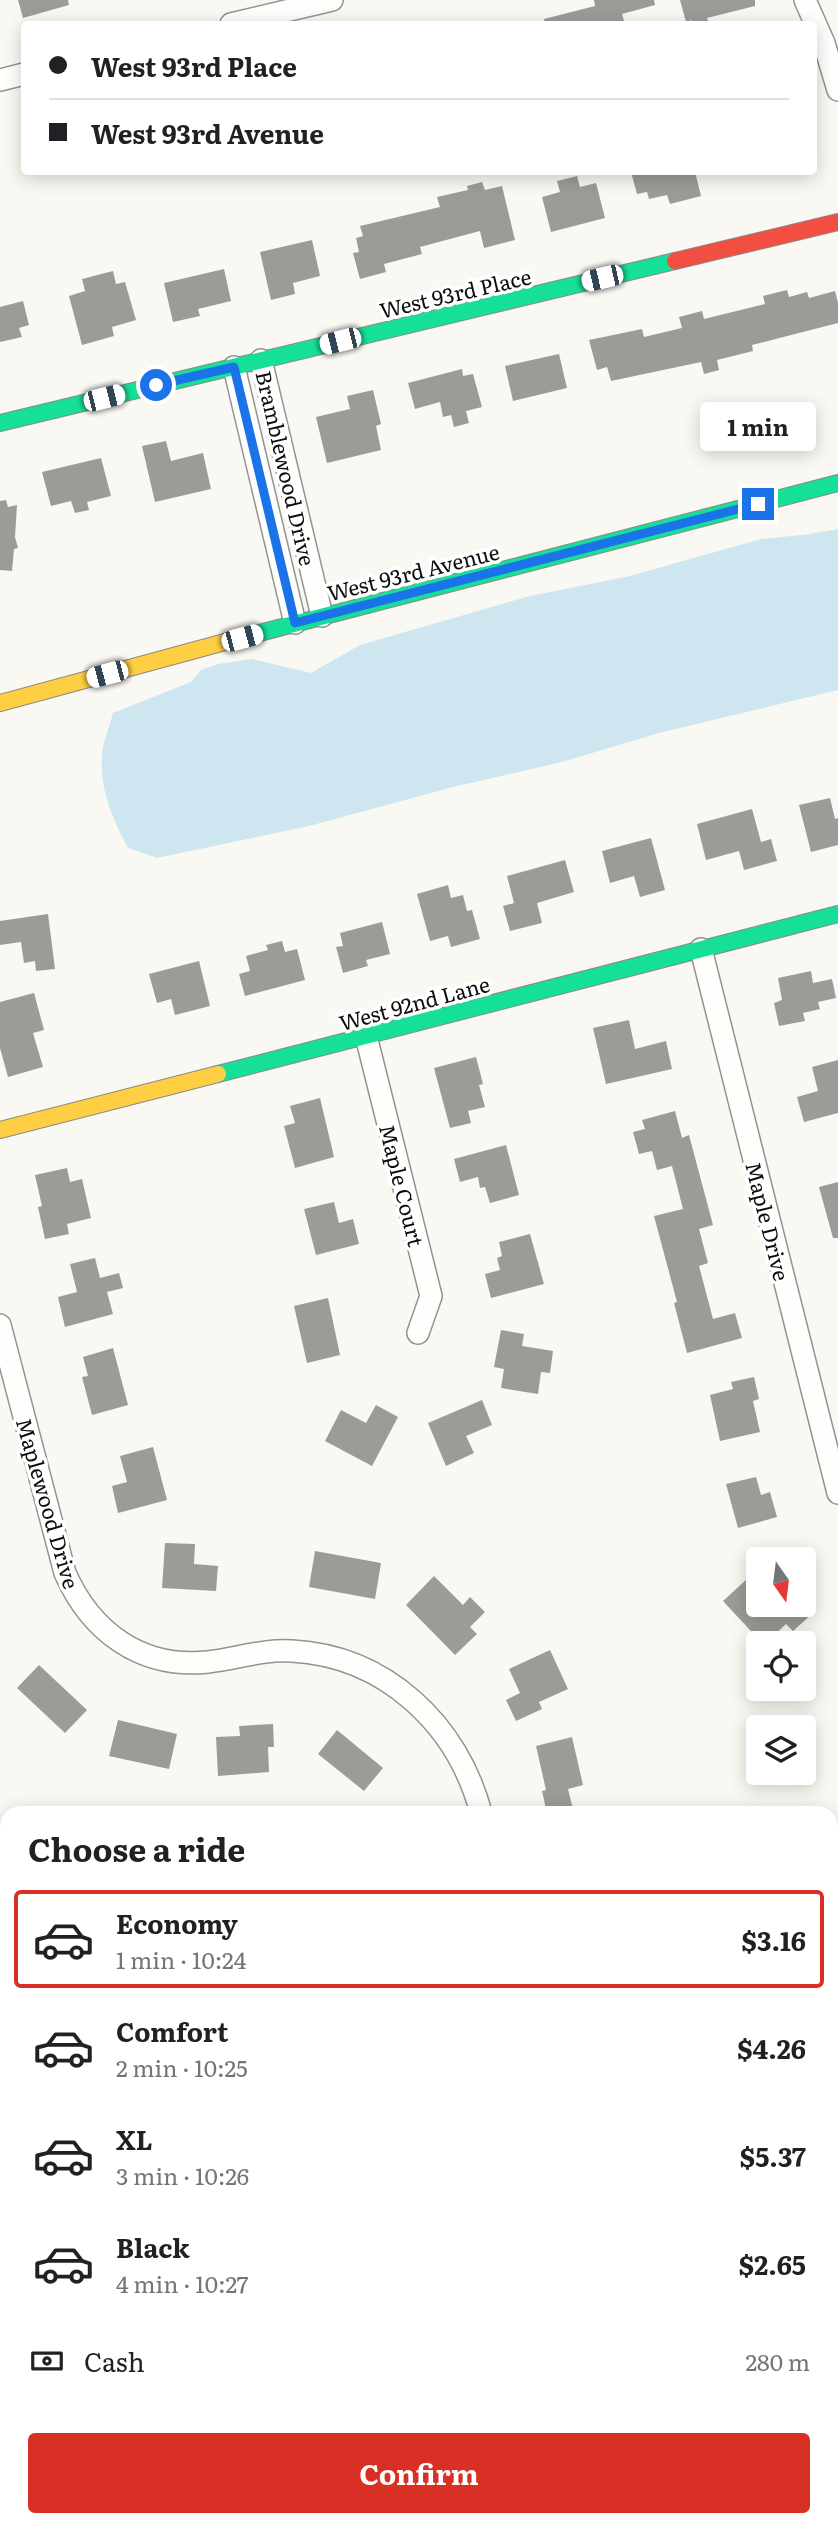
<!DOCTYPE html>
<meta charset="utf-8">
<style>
body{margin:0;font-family:Literata,serif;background:#f6f6f6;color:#202124;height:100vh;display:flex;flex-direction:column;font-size:26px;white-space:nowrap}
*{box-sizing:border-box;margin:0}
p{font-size:23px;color:#757577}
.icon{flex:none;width:38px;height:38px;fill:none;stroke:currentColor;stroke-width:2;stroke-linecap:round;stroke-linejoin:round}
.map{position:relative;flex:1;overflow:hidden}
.sheet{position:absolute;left:0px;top:1806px;width:838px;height:721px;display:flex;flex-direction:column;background:#fff;border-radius:21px 21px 0 0;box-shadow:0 4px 18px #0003}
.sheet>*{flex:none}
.guide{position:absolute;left:21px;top:21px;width:796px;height:154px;border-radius:7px;box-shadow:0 4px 18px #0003;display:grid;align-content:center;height:154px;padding:0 28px;background:#fff}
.needle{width:46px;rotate:166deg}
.fabs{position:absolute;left:746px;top:1547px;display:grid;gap:14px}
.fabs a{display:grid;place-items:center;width:70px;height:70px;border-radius:7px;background:#fff;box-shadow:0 4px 18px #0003;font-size:35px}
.end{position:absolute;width:32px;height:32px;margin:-16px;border:9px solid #1a73e8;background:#fff;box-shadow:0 0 0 4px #fff}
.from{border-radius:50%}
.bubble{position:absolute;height:49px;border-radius:7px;background:#fff;box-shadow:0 4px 18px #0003;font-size:23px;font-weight:700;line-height:49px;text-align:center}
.car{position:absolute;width:21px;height:42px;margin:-21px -10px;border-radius:9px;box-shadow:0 0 5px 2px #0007;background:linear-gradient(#fff 24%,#345 0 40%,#fff 0 76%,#345 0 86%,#fff 0)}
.guide b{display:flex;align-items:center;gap:24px;height:66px;font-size:26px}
.guide b+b{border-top:2px solid #e0e0e0}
.guide i{width:18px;height:18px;background:#202124}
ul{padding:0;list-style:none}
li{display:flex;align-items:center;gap:21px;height:98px;margin:0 14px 10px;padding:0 14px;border:4px solid transparent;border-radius:7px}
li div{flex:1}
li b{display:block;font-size:26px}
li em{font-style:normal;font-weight:700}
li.on{border-color:#d93025}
li>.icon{width:63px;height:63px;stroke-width:1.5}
h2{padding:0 28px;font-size:32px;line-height:84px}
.pay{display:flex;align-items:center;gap:18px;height:77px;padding:0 28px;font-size:26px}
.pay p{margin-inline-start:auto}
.primary-button{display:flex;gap:14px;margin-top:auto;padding:14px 28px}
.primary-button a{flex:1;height:80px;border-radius:7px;background:#d93025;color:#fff;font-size:28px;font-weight:700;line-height:80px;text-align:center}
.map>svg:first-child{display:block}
</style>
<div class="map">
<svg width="838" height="2527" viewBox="0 0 838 2527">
<rect width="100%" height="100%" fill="#faf8f2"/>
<!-- water -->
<path fill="#cde6ef" d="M 838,529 L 838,690 L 659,733 L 562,762 L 453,787 L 309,826 L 157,858 L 128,848 C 113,820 99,788 102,755 C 103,741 110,726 113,713 L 191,682 L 201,670 L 218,664 L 252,659 L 311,673 L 360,645 L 530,596 L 630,576 L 761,539 L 810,534 Z"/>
<!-- building -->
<path fill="#9d9b98" d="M 18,0 L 68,0 L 69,5 L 23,18 Z
M 594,0 L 654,0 L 655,5 L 622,14 L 625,24 L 545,24 L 544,19 L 595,6 Z
M 680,0 L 755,0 L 755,6 L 707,18 L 709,24 L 693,24 L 692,20 L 686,22 Z
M 631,172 L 695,172 L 701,196 L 670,204 L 667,195 L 649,199 L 647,192 L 637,194 Z
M 577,176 L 580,187 L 596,183 L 605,218 L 551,232 L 542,197 L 560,192 L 557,181 Z
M 482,182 L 485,190 L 502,186 L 515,240 L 484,248 L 480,231 L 420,247 L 422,254 L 384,264 L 386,272 L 360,279 L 353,253 L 359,252 L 356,238 L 363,236 L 360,226 L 440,207 L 437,197 L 468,190 L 467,186 Z
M 312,240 L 320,276 L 293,283 L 295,294 L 271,300 L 260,252 Z
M 224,269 L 231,301 L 198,309 L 200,316 L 173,322 L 164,283 Z
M 113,271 L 116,284 L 125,282 L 136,320 L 112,327 L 114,336 L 82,345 L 69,296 L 85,291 L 82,279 Z
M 787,290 L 789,297 L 807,292 L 809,298 L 835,291 L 838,303 L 838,323 L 752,345 L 753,351 L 717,360 L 719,370 L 704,374 L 701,362 L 611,381 L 607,367 L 597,370 L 589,340 L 642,329 L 644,337 L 682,328 L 679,317 L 702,311 L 704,319 L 765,304 L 763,296 Z
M 23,301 L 29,325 L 19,328 L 22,337 L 0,342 L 0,307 Z
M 559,354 L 567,388 L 513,401 L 505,366 Z
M 462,369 L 463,376 L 473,374 L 482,407 L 466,411 L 469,423 L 454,427 L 451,415 L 443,417 L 440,402 L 415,409 L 408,383 Z
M 373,390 L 381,424 L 376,426 L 381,450 L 327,463 L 316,417 L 350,409 L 347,396 Z
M 166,441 L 171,461 L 203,453 L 211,489 L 155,502 L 142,446 Z
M 101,458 L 111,496 L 87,502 L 89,510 L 75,513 L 71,501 L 51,506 L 42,472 Z
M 6,500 L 8,507 L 17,505 L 15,537 L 18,548 L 14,549 L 12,571 L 0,570 L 0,501 Z
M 830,798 L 835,819 L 838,818 L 838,845 L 811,852 L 799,805 Z
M 752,809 L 761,842 L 771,839 L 777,861 L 744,870 L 739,851 L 706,860 L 697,824 Z
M 651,838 L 665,890 L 640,897 L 634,876 L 610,883 L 602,851 Z
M 565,860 L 574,892 L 537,903 L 542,923 L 510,931 L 503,906 L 514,903 L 507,876 Z
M 448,885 L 451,898 L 463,895 L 467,911 L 472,910 L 480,939 L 451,947 L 448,936 L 430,941 L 417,894 Z
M 48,914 L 55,969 L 36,971 L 35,961 L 24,963 L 21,942 L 0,945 L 0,921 Z
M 382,922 L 390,954 L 366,960 L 368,966 L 343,973 L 336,947 L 343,946 L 340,933 Z
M 282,941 L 285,952 L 297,949 L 305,980 L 245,996 L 239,974 L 250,971 L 246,956 L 268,950 L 266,945 Z
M 199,961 L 210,1006 L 175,1015 L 171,999 L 157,1003 L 149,974 Z
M 811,971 L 813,983 L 832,979 L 836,998 L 818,1002 L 820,1009 L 803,1013 L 805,1021 L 779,1026 L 774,1003 L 782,1000 L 778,978 Z
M 34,993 L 44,1030 L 33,1033 L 43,1067 L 8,1077 L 0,1048 L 0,1002 Z
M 629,1020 L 635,1049 L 666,1041 L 672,1069 L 606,1084 L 593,1028 Z
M 476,1057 L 483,1084 L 479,1085 L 485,1107 L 468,1111 L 471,1123 L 450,1128 L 434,1068 Z
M 838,1060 L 838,1113 L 804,1122 L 797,1097 L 818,1091 L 812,1067 Z
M 320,1098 L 334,1157 L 295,1168 L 284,1126 L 295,1123 L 290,1106 Z
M 675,1111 L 682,1138 L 689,1135 L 713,1225 L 699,1229 L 708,1263 L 699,1266 L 713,1319 L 735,1313 L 742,1338 L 687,1353 L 674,1303 L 677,1302 L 654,1216 L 683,1209 L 672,1166 L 657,1170 L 652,1151 L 639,1154 L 633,1132 L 645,1129 L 642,1120 Z
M 506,1145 L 519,1195 L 490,1203 L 485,1187 L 480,1188 L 478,1177 L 460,1182 L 454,1159 Z
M 67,1168 L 70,1182 L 82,1179 L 91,1218 L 67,1224 L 69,1234 L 45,1239 L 38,1207 L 42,1206 L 35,1175 Z
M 838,1182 L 838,1238 L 833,1238 L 819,1187 Z
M 334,1202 L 339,1223 L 353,1219 L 359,1244 L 316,1255 L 304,1209 Z
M 530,1234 L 544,1284 L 491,1298 L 485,1274 L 500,1270 L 497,1258 L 502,1256 L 499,1242 Z
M 95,1258 L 100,1278 L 119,1273 L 123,1288 L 107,1292 L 113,1314 L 65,1327 L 58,1297 L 77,1292 L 70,1264 Z
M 328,1298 L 340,1355 L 307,1363 L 294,1306 Z
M 501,1330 L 524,1334 L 522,1346 L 553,1351 L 550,1373 L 541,1372 L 538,1394 L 501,1388 L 504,1369 L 494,1367 Z
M 113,1348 L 128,1405 L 92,1415 L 82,1377 L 88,1376 L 83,1357 Z
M 754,1377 L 759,1399 L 753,1401 L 760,1432 L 720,1441 L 710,1395 L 733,1389 L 731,1382 Z
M 482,1400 L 492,1425 L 466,1436 L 474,1453 L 446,1466 L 428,1423 Z
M 376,1405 L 398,1417 L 372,1466 L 325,1441 L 341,1410 L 366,1423 Z
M 153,1447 L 167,1500 L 118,1513 L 112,1486 L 127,1482 L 120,1456 Z
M 756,1477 L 761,1495 L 770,1492 L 777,1517 L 738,1528 L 726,1484 Z
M 165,1543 L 195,1544 L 194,1564 L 218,1566 L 216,1591 L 162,1588 Z
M 315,1551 L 381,1563 L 375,1599 L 309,1587 Z
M 434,1576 L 463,1605 L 470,1597 L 485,1612 L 470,1627 L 477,1634 L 455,1655 L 406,1605 Z
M 747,1579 L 758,1590 L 758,1605 L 804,1605 L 812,1614 L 793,1631 L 786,1624 L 766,1643 L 762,1643 L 723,1601 Z
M 550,1650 L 568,1689 L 539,1702 L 542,1709 L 516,1721 L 506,1700 L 520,1693 L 509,1669 Z
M 39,1665 L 87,1710 L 65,1733 L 17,1688 Z
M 118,1720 L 177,1734 L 169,1769 L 109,1756 Z
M 273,1724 L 274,1747 L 268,1747 L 269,1772 L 218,1776 L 216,1737 L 240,1736 L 239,1726 Z
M 337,1730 L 383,1768 L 364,1791 L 318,1754 Z
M 572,1737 L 583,1785 L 568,1789 L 574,1813 L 547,1813 L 542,1791 L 546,1790 L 536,1746 Z"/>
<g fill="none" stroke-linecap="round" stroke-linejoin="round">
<!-- street casing -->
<g stroke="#949390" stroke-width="24">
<path id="street" d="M 805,0 L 824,43 L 838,90
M 231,24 L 332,0
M 0,80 L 24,74
M 261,360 L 322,616
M 234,367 L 295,623
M 701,949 L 838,1493
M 366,1036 L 431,1296 L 418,1333
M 0,1325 L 65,1573 C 91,1632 141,1669 208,1662 C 236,1659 263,1649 292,1651 C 386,1656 458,1725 481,1813
M 831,1891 L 838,1889
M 0,2013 L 7,2019
M 831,2329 L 838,2327
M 0,2508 L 7,2506
M 201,2520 L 203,2527"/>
</g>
<!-- fast casing -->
<g stroke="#8a8987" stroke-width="18">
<path id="fast" d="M 0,423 L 675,261
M 236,639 L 838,483
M 218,1074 L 838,914"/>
</g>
<!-- slow casing -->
<g stroke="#8a8987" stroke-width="18">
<path id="slow" d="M 0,703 L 236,639
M 0,1130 L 218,1074"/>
</g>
<!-- jam casing -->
<g stroke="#8a8987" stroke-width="18">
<path id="jam" d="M 675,261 L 838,222"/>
</g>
<!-- street -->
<use href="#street" stroke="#fefefd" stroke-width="21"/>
<!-- fast -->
<use href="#fast" stroke="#16e098" stroke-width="16"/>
<!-- slow -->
<use href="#slow" stroke="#ffcf43" stroke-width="16"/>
<!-- jam -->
<use href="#jam" stroke="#f24e42" stroke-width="16"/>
</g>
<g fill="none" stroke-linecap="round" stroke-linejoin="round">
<!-- route -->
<path stroke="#1a73e8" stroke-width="9" d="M 156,385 L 234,367 L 295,623 L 758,504"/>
</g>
<g text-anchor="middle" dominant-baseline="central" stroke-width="7" stroke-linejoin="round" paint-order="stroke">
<!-- street labels -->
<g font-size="21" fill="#0d0d0d" stroke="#fff">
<text transform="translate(455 292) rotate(-13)">West 93rd Place</text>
<text transform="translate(287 468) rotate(77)">Bramblewood Drive</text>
<text transform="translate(413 571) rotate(-14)">West 93rd Avenue</text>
<text transform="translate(414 1002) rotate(-15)">West 92nd Lane</text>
<text transform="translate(403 1185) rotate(76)">Maple Court</text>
<text transform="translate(769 1221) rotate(76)">Maple Drive</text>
<text transform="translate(49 1503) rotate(74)">Maplewood Drive</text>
</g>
</g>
</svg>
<div class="fabs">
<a><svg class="needle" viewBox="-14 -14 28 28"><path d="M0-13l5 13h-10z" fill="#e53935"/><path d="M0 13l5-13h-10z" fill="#757577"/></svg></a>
<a><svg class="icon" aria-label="locate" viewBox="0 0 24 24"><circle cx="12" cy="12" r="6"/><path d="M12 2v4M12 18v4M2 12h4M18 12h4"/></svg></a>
<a><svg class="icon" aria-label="layers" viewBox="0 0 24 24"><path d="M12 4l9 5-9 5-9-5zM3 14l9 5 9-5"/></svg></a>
</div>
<i class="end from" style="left:156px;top:385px"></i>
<i class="end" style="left:758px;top:504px"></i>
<div class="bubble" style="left:700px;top:402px;width:116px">1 min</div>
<i class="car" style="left:602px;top:278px;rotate:257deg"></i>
<i class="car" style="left:340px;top:341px;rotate:256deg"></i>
<i class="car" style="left:104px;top:398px;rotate:76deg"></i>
<i class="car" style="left:242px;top:638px;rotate:75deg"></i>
<i class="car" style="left:107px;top:674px;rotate:255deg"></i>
<div class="guide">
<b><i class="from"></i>West 93rd Place</b>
<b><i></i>West 93rd Avenue</b>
</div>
<section class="sheet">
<h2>Choose a ride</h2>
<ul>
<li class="on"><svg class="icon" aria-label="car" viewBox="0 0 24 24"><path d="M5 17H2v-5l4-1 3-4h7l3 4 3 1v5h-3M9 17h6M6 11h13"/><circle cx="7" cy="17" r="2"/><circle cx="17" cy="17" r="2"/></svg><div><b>Economy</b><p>1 min · 10:24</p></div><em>$3.16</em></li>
<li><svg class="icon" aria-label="car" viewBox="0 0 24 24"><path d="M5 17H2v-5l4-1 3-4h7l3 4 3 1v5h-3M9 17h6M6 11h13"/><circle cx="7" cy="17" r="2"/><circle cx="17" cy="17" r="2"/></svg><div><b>Comfort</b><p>2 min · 10:25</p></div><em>$4.26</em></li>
<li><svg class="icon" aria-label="car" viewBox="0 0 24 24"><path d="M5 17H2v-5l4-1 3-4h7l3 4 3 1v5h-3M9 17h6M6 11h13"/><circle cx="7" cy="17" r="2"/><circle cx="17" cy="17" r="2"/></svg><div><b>XL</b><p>3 min · 10:26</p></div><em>$5.37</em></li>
<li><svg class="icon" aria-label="car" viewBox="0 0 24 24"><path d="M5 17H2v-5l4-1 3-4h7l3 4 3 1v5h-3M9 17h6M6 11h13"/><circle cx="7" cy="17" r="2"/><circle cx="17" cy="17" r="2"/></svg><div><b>Black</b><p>4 min · 10:27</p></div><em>$2.65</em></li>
</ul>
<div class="pay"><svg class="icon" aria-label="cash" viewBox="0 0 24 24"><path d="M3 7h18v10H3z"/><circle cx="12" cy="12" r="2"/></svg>Cash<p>280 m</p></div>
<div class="primary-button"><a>Confirm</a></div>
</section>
</div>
